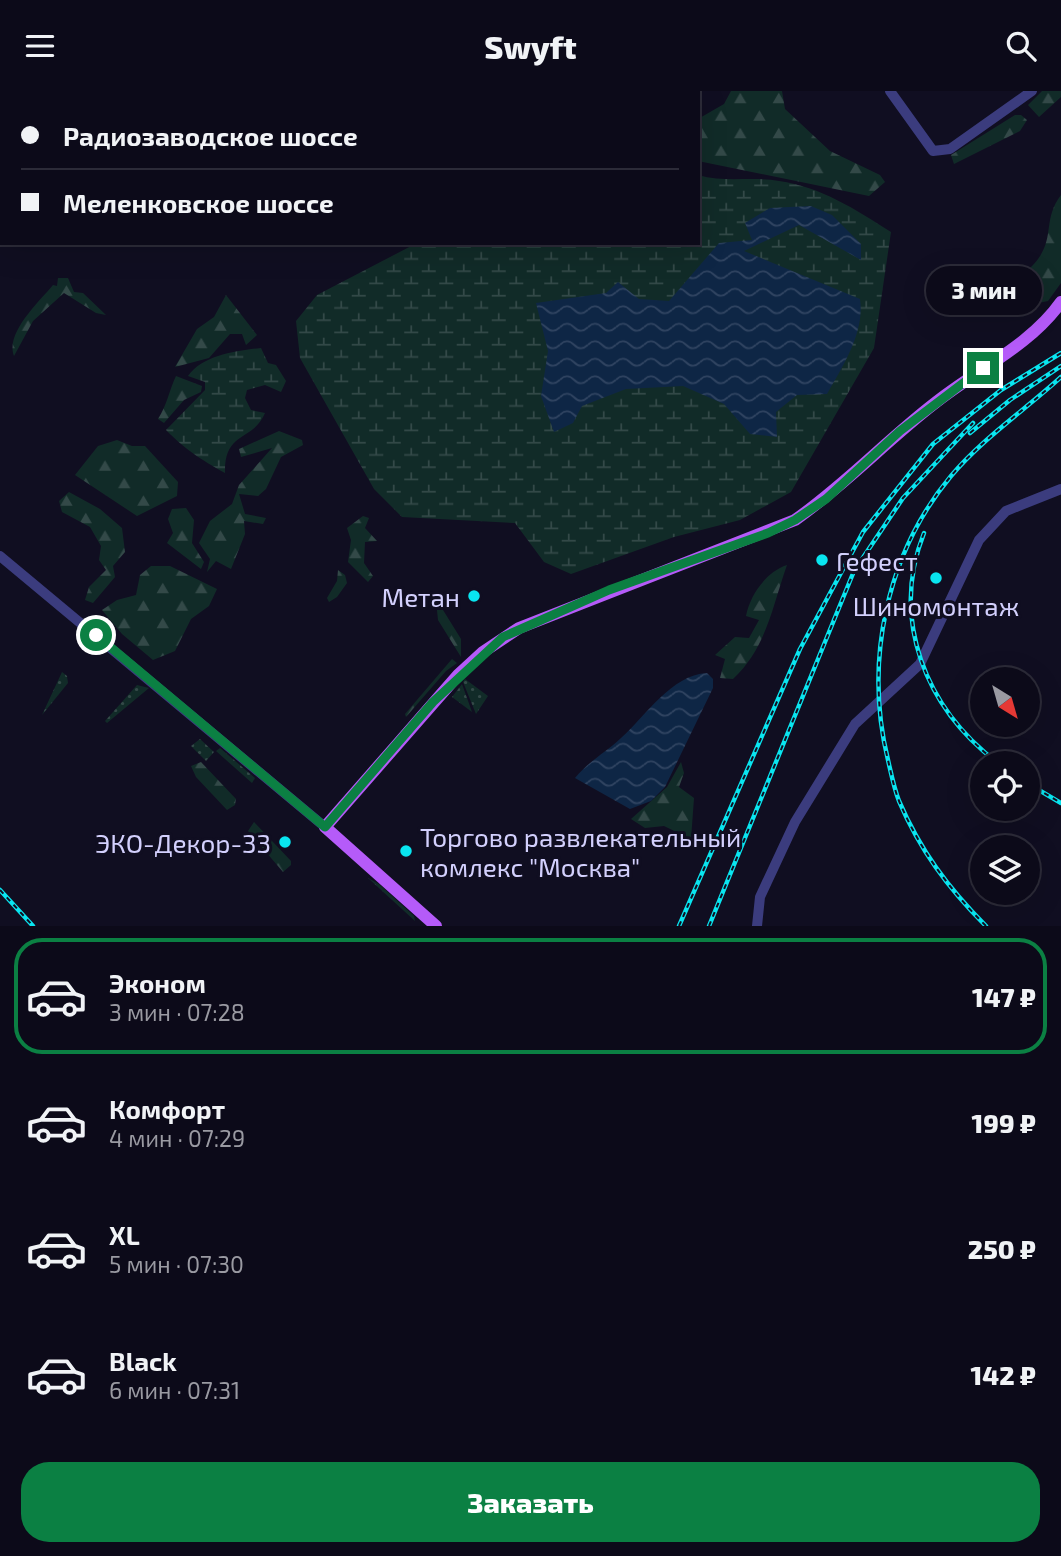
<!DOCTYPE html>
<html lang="ru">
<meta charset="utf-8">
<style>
body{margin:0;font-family:"Exo 2",sans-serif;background:#151322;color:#f1f3f6;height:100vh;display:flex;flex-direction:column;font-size:26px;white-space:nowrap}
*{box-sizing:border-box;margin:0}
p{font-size:23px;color:#9a9aa2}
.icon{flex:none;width:38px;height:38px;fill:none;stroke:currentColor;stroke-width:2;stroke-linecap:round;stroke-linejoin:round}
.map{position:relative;height:835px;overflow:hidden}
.side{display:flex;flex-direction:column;background:#0c0a19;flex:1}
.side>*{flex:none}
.banner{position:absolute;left:0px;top:0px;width:700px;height:154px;box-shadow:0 7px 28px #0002,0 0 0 2px #2c2b38;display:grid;align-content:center;height:154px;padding:0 21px;background:#0c0a19}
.needle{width:46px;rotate:143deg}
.fabs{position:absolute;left:970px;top:576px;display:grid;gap:14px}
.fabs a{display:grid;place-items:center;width:70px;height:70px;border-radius:50%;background:#0c0a19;box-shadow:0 7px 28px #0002,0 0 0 2px #2c2b38;font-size:35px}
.end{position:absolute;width:32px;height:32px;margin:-16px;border:9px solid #0b8043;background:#fff;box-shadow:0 0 0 4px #fff}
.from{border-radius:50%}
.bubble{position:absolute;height:49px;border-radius:24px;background:#0c0a19;box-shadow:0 7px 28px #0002,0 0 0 2px #2c2b38;font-size:23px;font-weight:800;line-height:49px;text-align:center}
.banner b{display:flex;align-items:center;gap:24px;height:66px;font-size:26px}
.banner b+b{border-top:2px solid #2c2b38}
.banner i{width:18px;height:18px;background:#f1f3f6}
ul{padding:12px 0 0;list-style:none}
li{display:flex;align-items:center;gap:21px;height:116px;margin:0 14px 10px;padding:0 7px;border:4px solid transparent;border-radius:28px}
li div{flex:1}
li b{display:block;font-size:26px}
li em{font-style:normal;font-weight:800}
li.current{border-color:#0b8043}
li>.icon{width:63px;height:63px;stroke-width:1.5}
.primary-button{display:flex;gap:14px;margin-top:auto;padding:14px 21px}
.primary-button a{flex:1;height:80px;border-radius:28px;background:#0b8043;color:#fff;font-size:28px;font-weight:800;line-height:80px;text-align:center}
header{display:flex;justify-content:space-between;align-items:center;height:91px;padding:0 21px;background:#0c0a19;font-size:32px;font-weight:800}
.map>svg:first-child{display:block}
</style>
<header><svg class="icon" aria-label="menu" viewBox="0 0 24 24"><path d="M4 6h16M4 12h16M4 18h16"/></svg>Swyft<svg class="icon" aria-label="search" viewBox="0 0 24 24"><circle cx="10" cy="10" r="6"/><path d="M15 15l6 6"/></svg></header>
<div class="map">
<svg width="1061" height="835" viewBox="0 0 1061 835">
<defs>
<pattern id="grass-dots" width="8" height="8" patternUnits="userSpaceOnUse" patternTransform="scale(1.75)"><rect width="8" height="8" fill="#112b28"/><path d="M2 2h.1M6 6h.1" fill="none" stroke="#334948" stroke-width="1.8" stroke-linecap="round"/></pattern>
<pattern id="forest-firs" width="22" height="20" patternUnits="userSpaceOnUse" patternTransform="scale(1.75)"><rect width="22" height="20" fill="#112b28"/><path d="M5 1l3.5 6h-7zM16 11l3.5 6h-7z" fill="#334948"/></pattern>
<pattern id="wetland-marsh" width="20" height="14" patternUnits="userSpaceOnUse" patternTransform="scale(1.75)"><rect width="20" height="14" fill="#112b28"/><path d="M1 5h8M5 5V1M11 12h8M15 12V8" fill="none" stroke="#334948"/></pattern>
<pattern id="water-waves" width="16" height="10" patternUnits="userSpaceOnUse" patternTransform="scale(1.75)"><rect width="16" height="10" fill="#0e2645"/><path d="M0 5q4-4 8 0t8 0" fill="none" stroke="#304461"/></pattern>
</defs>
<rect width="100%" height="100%" fill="#100e21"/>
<!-- grass -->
<path fill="url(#grass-dots)" d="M 62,581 L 67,585 L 68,592 L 42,624 Z
M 465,588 L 488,605 L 476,623 L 463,591 Z
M 462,593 L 472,621 L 452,606 Z
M 137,594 L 149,597 L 107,632 L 105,630 Z
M 200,648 L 214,661 L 206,670 L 191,655 Z
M 220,657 L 255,687 L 252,692 L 216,660 Z
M 368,787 L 379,793 L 414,825 L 415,830 Z"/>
<!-- forest -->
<path fill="url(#forest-firs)" d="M 435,0 L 697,0 L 436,2 Z
M 731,0 L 782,0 L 785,18 L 830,60 L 880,84 L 885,91 L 869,105 L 698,70 L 698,28 L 724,13 Z
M 1042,0 L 1061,0 L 1061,6 L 1039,26 L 1028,14 Z
M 1015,24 L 1021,24 L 1027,29 L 1020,40 L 954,73 L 951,64 Z
M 1061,104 L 1061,192 L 1048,210 L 1038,212 L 1032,208 L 1023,183 C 1061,153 1039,133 1061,104 Z
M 58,187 L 68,187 L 74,201 L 83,202 L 106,224 L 96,222 L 64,202 L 33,230 L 14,265 C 5,242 39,211 53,194 L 57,195 Z
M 226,204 L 257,244 L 246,254 L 242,243 L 230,243 L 209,267 L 175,276 L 197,238 L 214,226 Z
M 176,285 L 202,295 L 201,301 L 184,309 L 164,332 L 158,328 C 167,314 169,300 176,285 Z
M 279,340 L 302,349 L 303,354 L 281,366 L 266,398 L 258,405 L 239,403 L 245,423 L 266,427 L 263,433 L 244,430 L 245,443 L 231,478 L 216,470 L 207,481 L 210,468 L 199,452 L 210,430 L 232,413 L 239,394 L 272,357 L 241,366 L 239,358 Z
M 117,349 L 132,355 L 145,355 L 178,391 L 177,405 L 137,425 L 75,384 L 98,355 Z
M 69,401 L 100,418 L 122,437 L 125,461 L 113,475 L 115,486 L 93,512 L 85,509 L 89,496 L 106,479 L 99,469 L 101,455 L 90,436 L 62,421 L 59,410 Z
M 186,417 L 194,429 L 192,452 L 204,471 L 201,478 L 167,452 L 173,442 L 168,428 L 172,418 Z
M 363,425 L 369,427 L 365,437 L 377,450 L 365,451 L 364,472 L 373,485 L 368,491 L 348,471 L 351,449 L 347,437 Z
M 787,474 C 772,516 767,556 733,588 L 720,587 L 725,568 L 715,564 L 735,546 L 749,547 L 759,529 L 746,525 C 750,504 766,481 787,474 Z
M 151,475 L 170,475 L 217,498 L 209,515 L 191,528 L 175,560 L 153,569 L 122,543 L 102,519 L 117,509 L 136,504 L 140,484 Z
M 338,479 L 345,484 L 347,492 L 337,506 L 329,511 L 327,507 L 337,490 Z
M 437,519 L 443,519 L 461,548 L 461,566 L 438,529 Z
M 452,568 L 457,572 L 446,580 L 406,626 L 405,623 Z
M 201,671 L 236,708 L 235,714 L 227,719 L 196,686 L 191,675 Z
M 681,671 L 684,682 L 679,696 L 694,707 L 691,748 L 664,735 L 645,737 L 631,728 L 667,696 Z
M 254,731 L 291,770 L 291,774 L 283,781 L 248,740 Z"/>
<!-- wetland -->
<path fill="url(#wetland-marsh)" d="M 698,84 C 725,92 752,85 779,90 C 821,96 855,118 891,141 L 874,257 L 791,401 L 740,429 L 674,446 L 571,483 L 544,471 L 515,432 L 402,426 L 374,398 L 300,267 L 296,230 L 317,204 L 417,152 L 698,152 Z
M 261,257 L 268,272 L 276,274 L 286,290 L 281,301 L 265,294 L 247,299 L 245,307 L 251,319 L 265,322 C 253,351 224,339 225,382 C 200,368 186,359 166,339 L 205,299 L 205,291 L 188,285 C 203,264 236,260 261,257 Z"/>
<!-- water -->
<path fill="url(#water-waves)" d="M 811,115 L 832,124 L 861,153 L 861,169 L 799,134 L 744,160 L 860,208 C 865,241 843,275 827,303 L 797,304 L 776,321 L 777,346 L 750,343 L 724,313 L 683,295 L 626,298 L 582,315 L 573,332 L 554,341 L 541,305 L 548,260 L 536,212 L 606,202 L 618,191 L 639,208 L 669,210 L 719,152 L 752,149 L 745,132 L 770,117 Z
M 707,582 L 713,588 L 713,597 L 665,696 L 651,710 L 630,718 L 575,687 C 589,670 605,662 621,647 C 646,625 671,584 707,582 Z"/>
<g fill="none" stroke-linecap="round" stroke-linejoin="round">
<!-- minor -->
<path stroke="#3b3c7e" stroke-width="10" d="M 890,0 L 933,60 L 950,58 L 1032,0
M 0,465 L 325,736
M 757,835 L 760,806 L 795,731 L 855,633 L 920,573 L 979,449 L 1006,420 L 1061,398"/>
<!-- major -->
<path stroke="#b55bf9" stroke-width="12" d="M 436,835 L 325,736 L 458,584 L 483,561 L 519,537 L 795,429 C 845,394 887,349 935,312 C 976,279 1030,255 1061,211"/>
<!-- rail casing -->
<g stroke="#09e5f0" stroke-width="4.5">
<path id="rail" d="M 970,342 L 1010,309 L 1061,275
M 924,442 C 890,528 925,617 998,672
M 1027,692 L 1061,712
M 0,799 L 33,835
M 679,835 L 800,558 L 863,441 L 933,353 L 1001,299 L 1061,262
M 709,835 L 854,480 L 903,407 L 973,332
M 986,835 C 948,797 920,759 899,710 C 894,697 891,682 888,669 C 864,571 886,463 951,385 C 983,347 1025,319 1061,286"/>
</g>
<!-- rail -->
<use href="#rail" stroke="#100e21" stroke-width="2" stroke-dasharray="5" stroke-linecap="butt"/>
</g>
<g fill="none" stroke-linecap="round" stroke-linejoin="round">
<!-- route -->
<path stroke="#0b8043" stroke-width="9" d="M 96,544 L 325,736 L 433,611 L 503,546 L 609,499 L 768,442 L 795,429 L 826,408 L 900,340 L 983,277"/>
</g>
<!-- markers -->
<g fill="#09e5f0" stroke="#100e21" stroke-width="2.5">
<circle cx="822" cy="469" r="7"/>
<circle cx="936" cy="487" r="7"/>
<circle cx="474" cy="505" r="7"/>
<circle cx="285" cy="751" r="7"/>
<circle cx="406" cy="760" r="7"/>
</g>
<g text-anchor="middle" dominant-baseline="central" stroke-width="6" stroke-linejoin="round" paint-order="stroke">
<!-- poi labels -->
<g font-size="26" fill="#d3d0fd" stroke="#100e21" text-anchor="start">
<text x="836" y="469">Гефест</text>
<text x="460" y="505" text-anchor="end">Метан</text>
<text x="936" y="514" text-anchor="middle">Шиномонтаж</text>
<text x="420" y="745">Торгово развлекательный<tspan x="420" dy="30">комлекс "Москва"</tspan></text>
<text x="271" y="751" text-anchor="end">ЭКО-Декор-33</text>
</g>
</g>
</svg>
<div class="fabs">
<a><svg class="needle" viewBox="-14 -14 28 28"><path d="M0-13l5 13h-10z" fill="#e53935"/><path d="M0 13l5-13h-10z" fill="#9a9aa2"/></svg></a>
<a><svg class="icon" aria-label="locate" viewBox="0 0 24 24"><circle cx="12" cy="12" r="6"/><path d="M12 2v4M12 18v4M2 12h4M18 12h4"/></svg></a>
<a><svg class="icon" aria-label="layers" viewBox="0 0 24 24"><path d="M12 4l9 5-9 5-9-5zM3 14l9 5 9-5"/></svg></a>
</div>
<i class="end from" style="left:96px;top:544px"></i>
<i class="end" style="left:983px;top:277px"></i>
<div class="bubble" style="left:926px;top:175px;width:116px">3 мин</div>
<div class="banner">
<b><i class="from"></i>Радиозаводское шоссе</b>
<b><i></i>Меленковское шоссе</b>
</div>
</div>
<section class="side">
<ul>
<li class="current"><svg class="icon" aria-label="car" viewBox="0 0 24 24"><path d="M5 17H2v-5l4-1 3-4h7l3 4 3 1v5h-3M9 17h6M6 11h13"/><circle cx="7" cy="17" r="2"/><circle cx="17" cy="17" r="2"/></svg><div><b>Эконом</b><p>3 мин · 07:28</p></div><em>147 ₽</em></li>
<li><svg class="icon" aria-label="car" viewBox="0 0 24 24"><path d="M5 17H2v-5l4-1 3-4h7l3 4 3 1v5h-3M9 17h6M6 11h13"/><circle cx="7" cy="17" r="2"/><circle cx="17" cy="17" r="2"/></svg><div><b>Комфорт</b><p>4 мин · 07:29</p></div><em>199 ₽</em></li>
<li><svg class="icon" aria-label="car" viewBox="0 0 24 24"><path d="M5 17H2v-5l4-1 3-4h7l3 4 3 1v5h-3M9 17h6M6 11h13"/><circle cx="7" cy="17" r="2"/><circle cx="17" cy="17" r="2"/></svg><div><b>XL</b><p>5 мин · 07:30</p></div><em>250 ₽</em></li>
<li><svg class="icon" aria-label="car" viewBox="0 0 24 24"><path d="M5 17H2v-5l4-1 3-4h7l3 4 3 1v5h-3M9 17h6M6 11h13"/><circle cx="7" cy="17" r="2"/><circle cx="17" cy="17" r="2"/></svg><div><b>Black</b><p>6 мин · 07:31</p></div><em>142 ₽</em></li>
</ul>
<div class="primary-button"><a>Заказать</a></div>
</section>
